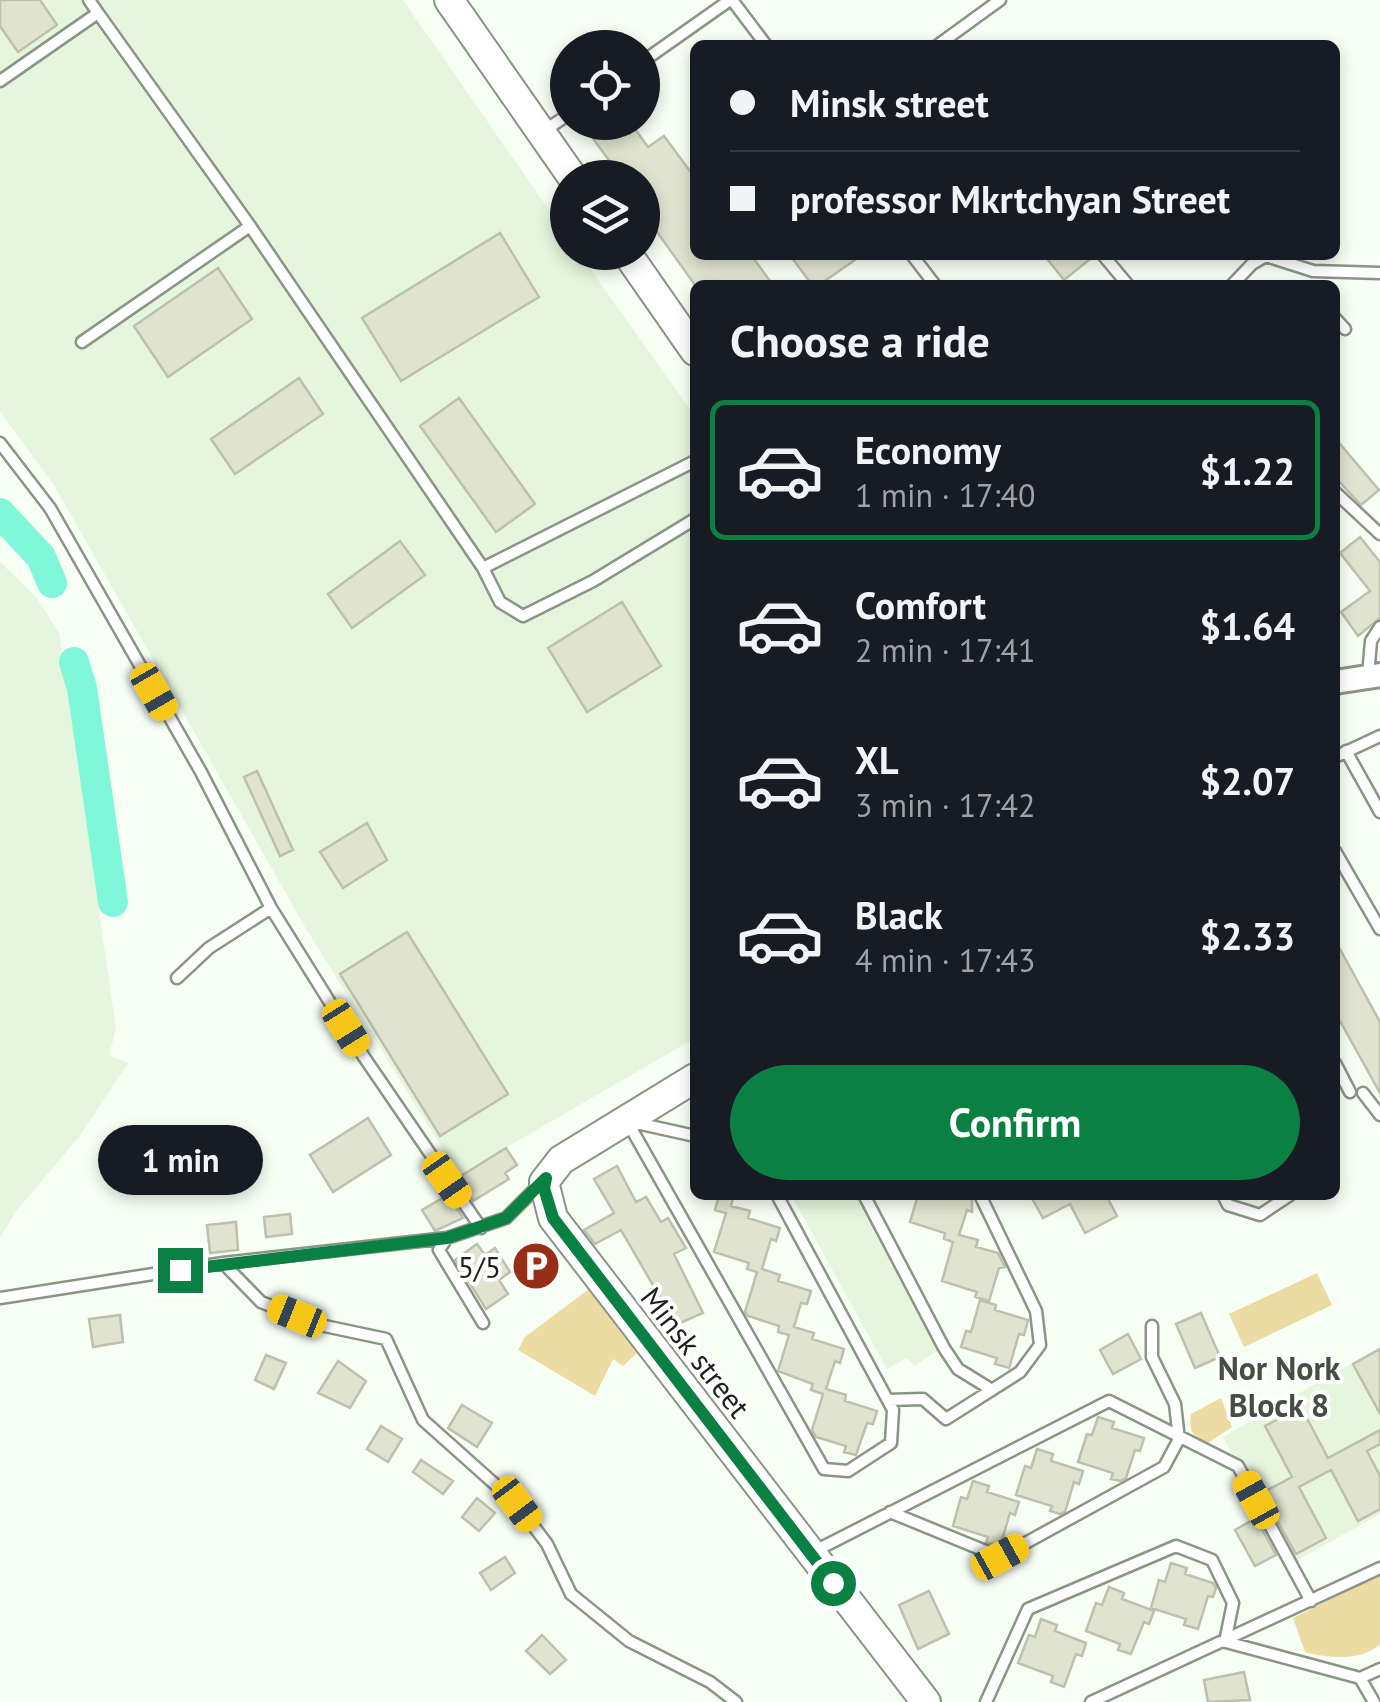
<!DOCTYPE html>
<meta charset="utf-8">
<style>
body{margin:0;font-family:"PT Sans",sans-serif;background:#242831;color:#f1f3f6;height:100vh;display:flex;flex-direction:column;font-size:38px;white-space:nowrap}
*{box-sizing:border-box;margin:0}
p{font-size:32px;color:#9ea1a6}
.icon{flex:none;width:55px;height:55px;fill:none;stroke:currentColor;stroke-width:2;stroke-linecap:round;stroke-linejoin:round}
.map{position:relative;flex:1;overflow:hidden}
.sheet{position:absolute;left:690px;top:280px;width:650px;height:920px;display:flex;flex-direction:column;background:#171b24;border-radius:15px;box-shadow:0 5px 15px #0003}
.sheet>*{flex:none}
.banner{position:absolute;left:690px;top:40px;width:650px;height:220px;border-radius:15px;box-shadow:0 5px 15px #0003;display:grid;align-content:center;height:220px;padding:0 40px;background:#171b24}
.controls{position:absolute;left:550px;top:30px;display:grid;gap:20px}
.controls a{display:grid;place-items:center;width:110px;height:110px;border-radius:50%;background:#171b24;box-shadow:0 5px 15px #0003;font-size:50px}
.end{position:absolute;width:45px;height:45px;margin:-22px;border:12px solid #0b8043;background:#fff;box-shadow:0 0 0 5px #fff}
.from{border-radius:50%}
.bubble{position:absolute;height:70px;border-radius:35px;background:#171b24;box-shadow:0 5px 15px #0003;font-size:32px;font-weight:700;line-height:70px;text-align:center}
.car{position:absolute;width:30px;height:60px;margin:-30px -15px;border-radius:12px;box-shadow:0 0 8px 2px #0007;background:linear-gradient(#f5c518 24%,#345 0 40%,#f5c518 0 76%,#345 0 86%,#f5c518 0)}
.banner b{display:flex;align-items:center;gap:35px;height:95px;font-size:38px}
.banner b+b{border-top:2px solid #363941}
.banner i{width:25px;height:25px;background:#f1f3f6}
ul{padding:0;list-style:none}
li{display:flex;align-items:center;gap:30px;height:140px;margin:0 20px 15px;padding:0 20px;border:5px solid transparent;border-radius:15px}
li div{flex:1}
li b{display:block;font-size:38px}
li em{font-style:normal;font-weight:700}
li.selected{border-color:#0b8043}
li>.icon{width:90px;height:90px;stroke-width:1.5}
h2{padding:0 40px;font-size:45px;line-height:120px}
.cta{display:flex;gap:20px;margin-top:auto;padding:20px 40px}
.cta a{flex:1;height:115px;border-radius:60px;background:#0b8043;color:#fff;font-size:40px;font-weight:700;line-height:115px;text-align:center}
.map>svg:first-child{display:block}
</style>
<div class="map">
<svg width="1380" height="1702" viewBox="0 0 1380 1702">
<rect width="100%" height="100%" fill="#f7fef4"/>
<!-- built -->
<path fill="#e6f6de" d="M 0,0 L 403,0 L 567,236 L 568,252 L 579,253 L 695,416 L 695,1038 L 459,1175 L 305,927 L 55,487 L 0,411 Z
M 0,562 L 37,598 L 59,633 L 116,1029 L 109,1055 L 128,1063 L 79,1137 L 16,1211 L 0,1238 Z
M 791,1195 L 855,1195 L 937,1351 L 914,1366 L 907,1358 L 887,1369 Z
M 1380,1347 L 1380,1514 L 1292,1563 L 1223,1437 Z"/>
<!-- green -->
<path fill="#ecdca4" d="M 1317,1273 L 1332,1305 L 1244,1347 L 1229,1314 Z
M 589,1289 L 638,1352 L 623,1366 L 613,1359 L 595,1396 L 518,1350 L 525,1337 Z
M 1221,1398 L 1232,1427 L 1208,1443 C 1192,1436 1189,1432 1191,1414 Z
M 1380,1575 L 1380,1645 C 1359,1661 1331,1659 1305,1652 L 1293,1618 Z"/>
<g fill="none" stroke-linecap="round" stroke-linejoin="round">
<!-- river -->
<path stroke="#80f7da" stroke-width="30" d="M 0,513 L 41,557 L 52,583
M 74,662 L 82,688 L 113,902"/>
</g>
<!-- building -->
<path fill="#e0e3d0" stroke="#bdc0ad" stroke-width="2.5" d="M 0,0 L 40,0 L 57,25 L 18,52 L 0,26 Z
M 581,122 L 630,122 L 648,147 L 664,136 L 695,178 L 695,255 L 751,255 L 773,285 L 695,285 L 642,211 L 642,178 L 605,178 L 616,170 Z
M 500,233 L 539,297 L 401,381 L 362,318 Z
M 790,255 L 862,255 L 819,285 L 812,285 Z
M 1044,255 L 1094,255 L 1094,256 L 1064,280 Z
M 218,268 L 252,319 L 168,377 L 134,326 Z
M 299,378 L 323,414 L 235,474 L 211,439 Z
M 459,398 L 535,504 L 496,532 L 420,426 Z
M 1335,438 L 1379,490 L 1361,505 L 1335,477 Z
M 1360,537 L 1380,562 L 1380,618 L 1358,636 L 1341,612 L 1370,591 L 1340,553 Z
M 400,541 L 425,575 L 352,628 L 328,594 Z
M 622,602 L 661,666 L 587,712 L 548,648 Z
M 257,771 L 293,850 L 280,856 L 244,777 Z
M 367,823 L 387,860 L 343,888 L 320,852 Z
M 407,932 L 508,1094 L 440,1136 L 340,974 Z
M 1335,940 L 1380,1022 L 1380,1093 L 1335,1012 Z
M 368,1118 L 391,1155 L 333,1192 L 310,1155 Z
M 506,1148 L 517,1165 L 505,1173 L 509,1179 L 473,1201 L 461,1176 Z
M 617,1166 L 636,1202 L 646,1197 L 661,1222 L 668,1218 L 686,1248 L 674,1254 L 703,1313 L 676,1325 L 621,1230 L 595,1244 L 584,1230 L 614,1213 L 594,1179 Z
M 448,1195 L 463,1218 L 435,1231 L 422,1210 Z
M 719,1195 L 734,1195 L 731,1206 L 750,1211 L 748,1218 L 780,1228 L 776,1241 L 771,1239 L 762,1269 L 780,1275 L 778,1281 L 811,1291 L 807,1304 L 801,1303 L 794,1327 L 814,1333 L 812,1339 L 844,1349 L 840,1363 L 835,1361 L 826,1389 L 846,1395 L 845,1401 L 877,1411 L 873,1424 L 867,1423 L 856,1455 L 844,1452 L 846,1446 L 816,1437 L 812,1430 L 823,1394 L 811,1390 L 813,1384 L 778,1371 L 789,1335 L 778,1332 L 779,1326 L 748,1316 L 745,1312 L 757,1272 L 747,1269 L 749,1263 L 714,1252 L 726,1213 L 715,1210 Z
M 918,1195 L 972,1197 L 972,1212 L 967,1210 L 959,1235 L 978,1240 L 976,1247 L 998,1253 L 1005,1267 L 999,1268 L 989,1301 L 975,1297 L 977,1292 L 942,1281 L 953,1242 L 944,1239 L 945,1233 L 910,1222 Z
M 1030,1195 L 1106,1195 L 1117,1216 L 1085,1233 L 1070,1204 L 1043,1218 Z
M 290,1214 L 292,1234 L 266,1237 L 264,1217 Z
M 236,1222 L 238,1250 L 210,1253 L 207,1225 Z
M 477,1244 L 485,1255 L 495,1248 L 510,1272 L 499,1280 L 508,1294 L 486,1309 L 455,1260 Z
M 980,1300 L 996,1305 L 995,1310 L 1028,1320 L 1024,1335 L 1019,1334 L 1009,1368 L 995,1364 L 997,1358 L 961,1347 L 966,1331 L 971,1332 Z
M 1201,1313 L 1220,1357 L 1195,1368 L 1176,1324 Z
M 120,1315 L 123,1342 L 93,1347 L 89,1319 Z
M 1128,1334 L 1141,1359 L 1113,1374 L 1100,1350 Z
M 1380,1349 L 1380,1414 L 1353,1364 Z
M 266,1355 L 286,1363 L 274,1389 L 255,1380 Z
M 338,1361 L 366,1381 L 350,1408 L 318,1393 Z
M 462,1405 L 492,1423 L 477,1447 L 448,1428 Z
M 1301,1407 L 1328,1458 L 1380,1430 L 1380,1444 L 1367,1451 L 1380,1476 L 1380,1509 L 1358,1521 L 1331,1470 L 1299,1487 L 1326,1538 L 1296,1554 L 1262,1493 L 1292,1477 L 1265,1426 Z
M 1098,1417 L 1114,1422 L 1112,1428 L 1144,1438 L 1140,1451 L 1135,1450 L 1126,1478 L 1120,1481 L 1111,1479 L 1113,1473 L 1078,1462 L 1087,1434 L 1092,1435 Z
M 381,1426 L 402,1439 L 388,1462 L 367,1449 Z
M 1037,1449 L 1053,1454 L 1051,1461 L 1083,1471 L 1079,1484 L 1074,1482 L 1065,1512 L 1060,1514 L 1050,1511 L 1052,1506 L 1016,1495 L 1025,1466 L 1031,1468 Z
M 421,1460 L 453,1481 L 443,1494 L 413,1472 Z
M 973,1481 L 989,1486 L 987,1492 L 1019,1502 L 1015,1515 L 1010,1513 L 1000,1547 L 986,1542 L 988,1537 L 953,1526 L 961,1497 L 967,1499 Z
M 477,1498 L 495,1513 L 479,1531 L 462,1517 Z
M 1256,1518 L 1276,1555 L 1255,1566 L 1235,1530 Z
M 505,1557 L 515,1573 L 491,1590 L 480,1573 Z
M 1171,1563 L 1187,1568 L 1185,1574 L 1213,1583 L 1216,1588 L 1213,1597 L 1208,1596 L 1198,1629 L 1184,1625 L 1186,1619 L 1151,1608 L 1159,1580 L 1165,1582 Z
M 1109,1587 L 1124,1593 L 1122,1599 L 1154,1611 L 1149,1624 L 1144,1622 L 1131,1654 L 1118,1650 L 1120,1644 L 1086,1631 L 1096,1603 L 1102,1605 Z
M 929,1591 L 949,1634 L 918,1649 L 899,1605 Z
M 1041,1619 L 1057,1625 L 1055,1631 L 1086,1643 L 1082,1656 L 1076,1654 L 1064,1687 L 1051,1682 L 1053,1676 L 1018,1663 L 1029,1635 L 1035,1637 Z
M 542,1635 L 566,1660 L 550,1674 L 526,1651 Z
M 1244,1672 L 1250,1700 L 1208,1702 L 1204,1680 Z"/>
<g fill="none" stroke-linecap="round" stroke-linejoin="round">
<!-- service casing -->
<g stroke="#8b9586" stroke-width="15">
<path id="service" d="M 732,0 L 766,45
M 938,45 L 1000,0
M 642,62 L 730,0
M 0,81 L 98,13 L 89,0
M 542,132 L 568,115
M 250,226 L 483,568 L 500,602 L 523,616 L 593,581 L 695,519
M 912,255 L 935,285
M 1103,255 L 1128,285
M 1232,285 L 1252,264 L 1266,256 L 1313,271 L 1380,273
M 1335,318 L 1345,329
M 82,342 L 250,226 L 98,13
M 0,443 L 50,508 L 201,772 L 271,908 L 364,1057 L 481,1228
M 1335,492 L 1380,534
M 483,568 L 695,461
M 1368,676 L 1371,641 L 1380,627
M 1346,751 L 1380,812
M 1335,757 L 1380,736
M 1335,851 L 1380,929
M 177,978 L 209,948 L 271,908
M 1335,1063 L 1350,1092
M 1363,1093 L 1380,1115
M 627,1121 L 824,1469 L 848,1471 L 891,1443 L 893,1410 L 777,1195
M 632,1122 L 695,1136
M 864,1195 L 944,1348 L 958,1369 L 992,1390
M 1223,1195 L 1228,1205 L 1260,1215 L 1290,1195
M 447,1238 L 439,1250 L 483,1323
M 223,1263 L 261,1302 L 320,1325 L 386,1339 L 423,1420 L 517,1504 L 547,1544 L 571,1594 L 629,1641 L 710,1682 L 736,1702
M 0,1298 L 223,1263 L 447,1238 L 506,1218 L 542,1182
M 888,1400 L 923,1399 L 946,1419 L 1020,1372 L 1040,1345 L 1036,1311 L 980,1195
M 890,1512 L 1000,1557 L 1164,1467 L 1179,1439 L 1175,1404 L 1152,1357 L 1152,1326
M 811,1553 L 1109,1401 L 1238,1466 L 1311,1601
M 1226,1642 L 1360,1678 L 1374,1702
M 1360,1678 L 1380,1669
M 986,1702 L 1028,1609 L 1176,1546 L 1212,1560 L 1233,1603 L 1225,1642
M 1091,1702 L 1380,1568"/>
</g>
<!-- tertiary casing -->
<g stroke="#8b9586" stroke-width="28">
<path id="tertiary" d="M 1335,682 L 1380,675"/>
</g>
<!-- secondary casing -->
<g stroke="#8b9586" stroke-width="32">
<path id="secondary" d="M 449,0 L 573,178
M 626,252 L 695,351
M 695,1078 L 561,1160 L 544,1182 L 553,1218 L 926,1702"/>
</g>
<!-- service -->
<use href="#service" stroke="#fff" stroke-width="10"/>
<!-- tertiary -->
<use href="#tertiary" stroke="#fff" stroke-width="22"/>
<!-- secondary -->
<use href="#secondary" stroke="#fff" stroke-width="28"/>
</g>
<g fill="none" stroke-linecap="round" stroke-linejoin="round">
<!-- route -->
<path stroke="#0b8043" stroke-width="12" d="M 180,1270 L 447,1238 L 506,1218 L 546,1178 L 544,1188 L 553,1218 L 833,1583"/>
</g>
<!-- icons -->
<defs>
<g id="parking-disc" transform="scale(2.5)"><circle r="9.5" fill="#972f16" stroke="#fff"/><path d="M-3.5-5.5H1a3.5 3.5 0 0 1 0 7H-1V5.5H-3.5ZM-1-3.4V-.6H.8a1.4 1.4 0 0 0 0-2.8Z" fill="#fff"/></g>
</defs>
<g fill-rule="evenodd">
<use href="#parking-disc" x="536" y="1266"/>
</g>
<g text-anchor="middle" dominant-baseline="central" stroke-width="8" stroke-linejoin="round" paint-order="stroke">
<!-- poi labels -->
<g font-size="30" fill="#1d211b" stroke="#fff" text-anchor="end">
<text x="501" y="1266">5/5</text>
</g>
<!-- street labels -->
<g font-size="30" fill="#1d211b" stroke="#fff">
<text transform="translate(696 1352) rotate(52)">Minsk street</text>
</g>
<!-- neighbourhood labels -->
<g font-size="32" font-weight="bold" fill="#454e41" stroke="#fff">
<text x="1279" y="1368">Nor Nork<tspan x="1279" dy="37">Block 8</tspan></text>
</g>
</g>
</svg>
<div class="controls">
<a><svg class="icon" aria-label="locate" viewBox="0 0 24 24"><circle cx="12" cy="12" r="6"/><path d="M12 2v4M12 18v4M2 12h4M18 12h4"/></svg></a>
<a><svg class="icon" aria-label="layers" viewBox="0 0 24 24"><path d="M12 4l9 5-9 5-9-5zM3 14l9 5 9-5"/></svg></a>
</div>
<i class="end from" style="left:833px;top:1583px"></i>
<i class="end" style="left:180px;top:1270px"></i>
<div class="bubble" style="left:98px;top:1125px;width:165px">1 min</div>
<i class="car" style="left:154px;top:692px;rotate:150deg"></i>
<i class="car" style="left:346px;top:1028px;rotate:148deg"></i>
<i class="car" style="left:447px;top:1180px;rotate:145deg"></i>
<i class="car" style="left:297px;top:1316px;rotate:292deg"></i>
<i class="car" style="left:1256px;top:1500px;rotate:331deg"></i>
<i class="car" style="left:517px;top:1504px;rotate:143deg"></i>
<i class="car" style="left:1000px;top:1557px;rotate:61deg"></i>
<div class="banner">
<b><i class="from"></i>Minsk street</b>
<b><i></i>professor Mkrtchyan Street</b>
</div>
<section class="sheet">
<h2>Choose a ride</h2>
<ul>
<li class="selected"><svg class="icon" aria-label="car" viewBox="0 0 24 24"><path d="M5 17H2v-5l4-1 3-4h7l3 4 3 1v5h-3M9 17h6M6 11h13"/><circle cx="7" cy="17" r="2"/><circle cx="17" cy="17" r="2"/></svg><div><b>Economy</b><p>1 min · 17:40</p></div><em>$1.22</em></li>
<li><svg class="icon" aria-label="car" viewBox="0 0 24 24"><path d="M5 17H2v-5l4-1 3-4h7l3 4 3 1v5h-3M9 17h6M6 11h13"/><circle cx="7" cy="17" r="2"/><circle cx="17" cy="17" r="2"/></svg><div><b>Comfort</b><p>2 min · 17:41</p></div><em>$1.64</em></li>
<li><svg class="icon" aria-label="car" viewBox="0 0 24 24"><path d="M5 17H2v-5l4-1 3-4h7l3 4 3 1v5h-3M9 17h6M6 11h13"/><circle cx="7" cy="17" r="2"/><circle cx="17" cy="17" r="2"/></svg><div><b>XL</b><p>3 min · 17:42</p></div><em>$2.07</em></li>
<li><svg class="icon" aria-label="car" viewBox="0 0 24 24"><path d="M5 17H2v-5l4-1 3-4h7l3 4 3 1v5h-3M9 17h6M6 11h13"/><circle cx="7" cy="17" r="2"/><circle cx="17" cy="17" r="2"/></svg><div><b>Black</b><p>4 min · 17:43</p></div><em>$2.33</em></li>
</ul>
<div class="cta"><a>Confirm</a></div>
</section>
</div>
